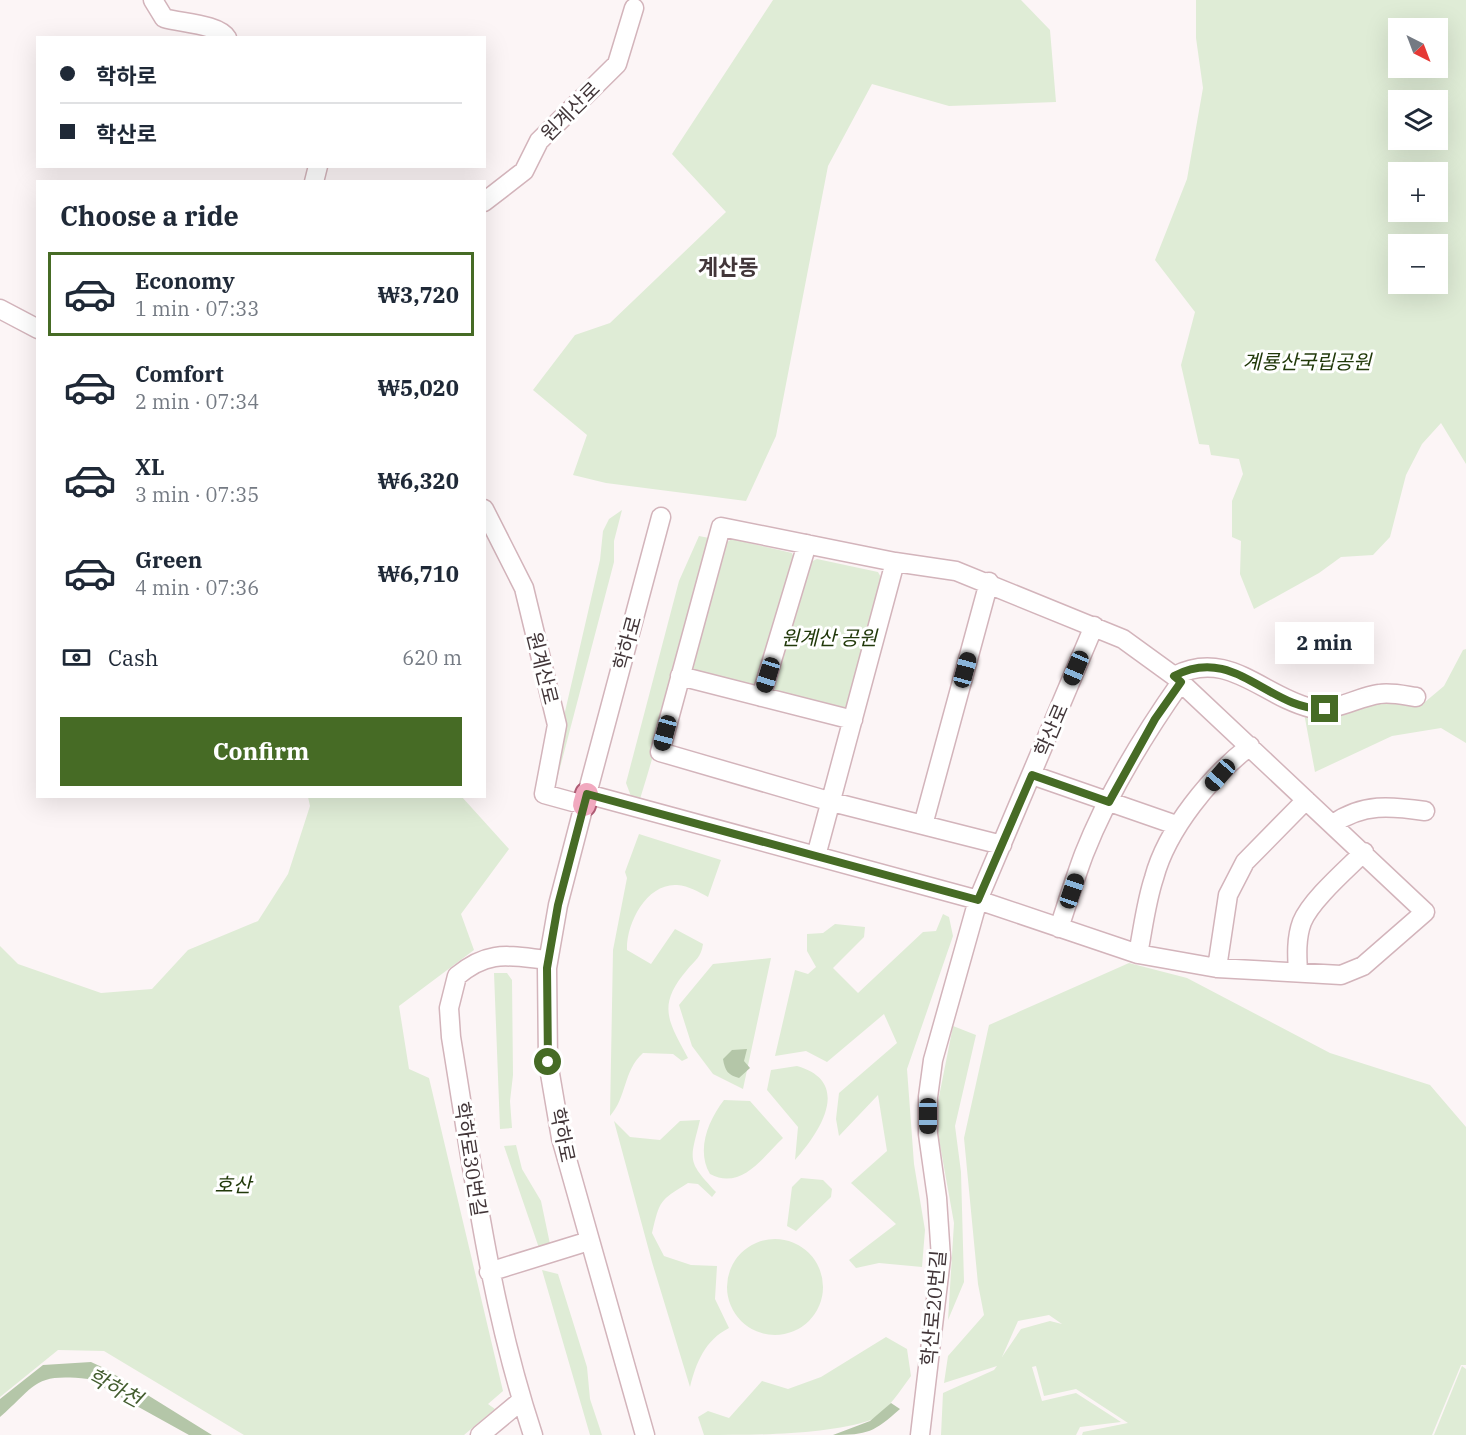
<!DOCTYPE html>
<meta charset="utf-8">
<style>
body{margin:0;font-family:"IBM Plex Serif","Noto Sans KR",serif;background:#f6f6f7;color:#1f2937;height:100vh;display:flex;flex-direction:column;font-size:22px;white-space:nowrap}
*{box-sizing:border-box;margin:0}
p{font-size:20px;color:#747a83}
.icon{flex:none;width:33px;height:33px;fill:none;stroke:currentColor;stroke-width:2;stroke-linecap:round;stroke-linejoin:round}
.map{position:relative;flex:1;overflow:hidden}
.panel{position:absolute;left:36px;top:180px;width:450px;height:618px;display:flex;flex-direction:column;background:#fff;border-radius:0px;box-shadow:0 6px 24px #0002}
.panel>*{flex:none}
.top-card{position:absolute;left:36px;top:36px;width:450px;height:132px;border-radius:0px;box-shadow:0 6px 24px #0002;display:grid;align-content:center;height:132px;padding:0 24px;background:#fff}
.needle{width:39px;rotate:138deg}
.tools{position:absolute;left:1388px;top:18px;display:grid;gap:12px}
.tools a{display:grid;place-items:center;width:60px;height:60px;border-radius:0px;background:#fff;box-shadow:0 6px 24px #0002;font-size:30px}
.end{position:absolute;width:27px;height:27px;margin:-14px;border:8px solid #466b25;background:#fff;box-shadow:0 0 0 3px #fff}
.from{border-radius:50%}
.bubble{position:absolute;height:42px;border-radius:0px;background:#fff;box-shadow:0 6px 24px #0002;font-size:20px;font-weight:700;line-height:42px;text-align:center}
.car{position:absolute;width:18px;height:36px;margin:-18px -9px;border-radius:8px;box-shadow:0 0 4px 2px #0007;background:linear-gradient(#222 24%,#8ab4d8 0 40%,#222 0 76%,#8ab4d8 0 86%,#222 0)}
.top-card b{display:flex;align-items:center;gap:21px;height:57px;font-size:22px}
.top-card b+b{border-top:2px solid #e0e1e3}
.top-card i{width:15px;height:15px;background:#1f2937}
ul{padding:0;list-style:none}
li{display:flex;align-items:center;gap:18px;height:84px;margin:0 12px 9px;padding:0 12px;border:3px solid transparent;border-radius:0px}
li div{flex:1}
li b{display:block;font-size:22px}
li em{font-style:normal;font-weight:700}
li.active{border-color:#466b25}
li>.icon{width:54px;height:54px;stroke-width:1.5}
h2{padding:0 24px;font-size:27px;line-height:72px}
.pay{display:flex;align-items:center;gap:15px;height:66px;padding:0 24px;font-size:22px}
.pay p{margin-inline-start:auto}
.primary-button{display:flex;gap:12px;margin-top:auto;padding:12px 24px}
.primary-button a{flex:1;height:69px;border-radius:0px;background:#466b25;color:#fff;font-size:24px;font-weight:700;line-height:69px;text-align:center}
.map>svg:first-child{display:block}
</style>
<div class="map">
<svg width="1466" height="1435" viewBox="0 0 1466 1435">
<rect width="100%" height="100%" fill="#fcf5f6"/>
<!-- green -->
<path fill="#dfecd6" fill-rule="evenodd" d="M 773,0 L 1021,0 L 1050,30 L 1056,102 L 949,106 L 872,84 L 828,166 L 776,436 L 746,501 L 606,483 L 573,475 L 587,435 L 533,390 L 575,335 L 610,323 L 726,212 L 672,154 Z
M 1196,0 L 1466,0 L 1466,464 L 1441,423 L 1422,444 L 1406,475 L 1390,537 L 1373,555 L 1341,557 L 1319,573 L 1254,609 L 1240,574 L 1241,541 L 1232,537 L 1232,501 L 1243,474 L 1239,459 L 1211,455 L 1209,445 L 1199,444 L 1181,365 L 1195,312 L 1155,260 L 1187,179 L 1203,88 L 1196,38 ZM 1398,28 L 1437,28 L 1437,68 L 1398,68 ZM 1398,100 L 1437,100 L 1437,140 L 1398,140 ZM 1398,172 L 1437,172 L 1437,212 L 1398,212 ZM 1398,244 L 1437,244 L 1437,284 L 1398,284 Z
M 622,510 L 614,541 L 614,562 L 556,783 L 566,726 L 564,716 L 600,560 L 603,531 L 609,519 Z
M 699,536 L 709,538 C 687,625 667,713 640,799 L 632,799 L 626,783 L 679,581 Z
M 732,539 L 792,553 L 795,561 L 760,688 L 694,675 L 688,668 L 724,544 Z
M 817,559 L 878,572 L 883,581 L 849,713 L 774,692 L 808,563 Z
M 1466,649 L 1466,743 L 1441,728 L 1392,736 L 1315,772 L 1304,713 L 1334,720 L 1360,703 L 1425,702 L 1444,686 L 1463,650 Z
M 308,797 L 462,797 L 509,849 L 461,914 L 474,950 L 399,1006 L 409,1069 L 429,1078 L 503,1391 L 488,1404 L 495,1409 L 464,1435 L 244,1435 L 104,1351 L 58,1350 L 0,1397 L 0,946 L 18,964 L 101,993 L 152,989 L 188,950 L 258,921 L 288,874 L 310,806 Z
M 639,834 L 721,860 L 708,897 C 699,892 689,886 677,885 C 647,883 626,923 627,950 L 651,964 L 675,929 L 703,944 C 701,958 695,960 687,970 C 656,1006 669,1022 688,1058 L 682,1061 L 673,1054 L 643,1053 C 623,1071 627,1097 610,1116 L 613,950 L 627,878 L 625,872 Z
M 943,914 L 949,917 L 953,936 L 907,1069 L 914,1164 L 925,1230 L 922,1267 L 879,1263 L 856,1268 L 849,1260 L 896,1224 L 851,1183 L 887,1151 L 878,1095 L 839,1136 L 836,1119 L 839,1093 L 897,1043 L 884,1014 L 827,1062 L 806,1051 L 775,1056 L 795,970 L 808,974 L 816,967 L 807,951 L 807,934 L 823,933 L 835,924 L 865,927 L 864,937 L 833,968 L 858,993 L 923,932 L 936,931 Z
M 771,958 L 743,1089 L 713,1074 L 692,1046 L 679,1005 L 713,964 Z
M 1129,963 L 1187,978 L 1330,1053 L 1430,1085 L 1466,1127 L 1466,1365 L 1461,1365 L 1432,1435 L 1082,1435 L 1083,1432 L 1128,1423 L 1076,1389 L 1044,1396 L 1036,1366 L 1032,1367 L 1042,1401 L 1076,1393 L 1121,1422 L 1080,1427 L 1076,1435 L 941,1435 L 943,1393 L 994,1370 L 997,1366 L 944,1383 L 948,1356 L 984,1315 L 978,1284 L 964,1138 L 989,1025 ZM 1049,1315 L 1062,1324 L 1050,1321 L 1021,1329 L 1002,1357 L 1018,1321 Z
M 494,973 L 507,973 L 512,980 L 513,1075 L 510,1101 L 512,1128 L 500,1129 Z
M 953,1026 L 976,1035 L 955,1126 L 961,1172 L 964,1282 L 948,1320 L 954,1223 L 935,1117 Z
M 797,1066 C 853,1082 820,1132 795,1160 L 798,1127 L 767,1090 L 771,1070 Z
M 724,1100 L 750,1101 L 783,1138 C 763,1157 741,1191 710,1174 C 696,1150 708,1121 724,1100 Z
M 700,1120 C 690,1161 686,1160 716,1192 L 712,1197 L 698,1184 L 688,1183 C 659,1201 660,1200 652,1233 L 664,1256 L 691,1265 L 717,1266 L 715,1299 L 729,1328 C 705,1340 696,1363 690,1387 L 652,1262 L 614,1121 L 630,1137 L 660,1140 L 680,1121 Z
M 516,1145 L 522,1169 L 541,1201 L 550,1244 L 540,1251 L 504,1146 Z
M 801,1178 L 823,1180 L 832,1189 L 831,1197 L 796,1231 L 787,1226 L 792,1187 Z
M727 1287a48 48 0 1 1 96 0a48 48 0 1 1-96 0Z
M 542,1270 L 558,1274 L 587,1367 L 590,1399 L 602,1435 L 590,1435 Z
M 886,1337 L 907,1349 L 911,1376 C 900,1391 888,1410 871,1420 C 826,1435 755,1435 704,1435 L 698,1417 L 708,1411 L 729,1418 L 762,1381 L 788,1389 L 821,1377 Z
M 1462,1366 L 1466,1369 L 1466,1435 L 1434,1435 Z"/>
<!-- water -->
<path fill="#b4c6a8" d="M 747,1049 L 744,1061 L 750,1068 L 739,1078 C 728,1075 725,1071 723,1059 L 732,1050 Z
M 91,1362 L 104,1368 L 212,1435 L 189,1435 L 88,1379 C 33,1373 37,1385 0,1417 L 0,1399 L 43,1365 Z
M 891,1403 L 900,1409 C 874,1432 868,1435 833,1435 L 870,1421 Z"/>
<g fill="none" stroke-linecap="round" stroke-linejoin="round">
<!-- minor casing -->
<g stroke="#d3b4bb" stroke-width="21">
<path id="minor" d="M 153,0 L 164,18 C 180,23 219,24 227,38
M 314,182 L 318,166
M 484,202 L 524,171 L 539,141 L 617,64 L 634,8
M 0,309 L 38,329
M 484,509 L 524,588 L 557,725 L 544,794 L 584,805 L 558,905 L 547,968 L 548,1062 L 561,1138 L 645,1435
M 661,517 L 587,794 L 978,900 L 1138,954 L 1217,968 L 1341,975 L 1363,966 L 1425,912 L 1174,676 L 1123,639 L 956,571 L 895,562 L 721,527 L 660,752 L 832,802 L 1002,845
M 680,676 L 853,720
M 1174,676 C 1228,648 1262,696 1311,708 C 1334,713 1357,697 1379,694 C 1391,692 1403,695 1416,697
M 761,697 L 807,544
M 1032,775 L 1176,825
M 1333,824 C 1363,803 1391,806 1425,811
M 923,825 L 989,582
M 816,856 L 895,562
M 1059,928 C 1067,904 1075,878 1084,854 C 1108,793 1143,736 1181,682
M 1138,954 C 1143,929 1146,902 1154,878 C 1167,829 1211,776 1250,746
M 1217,968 L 1228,895 L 1245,862 L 1306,800
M 1298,972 C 1297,956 1296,938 1302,922 C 1311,900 1347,869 1364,852
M 489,1272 L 589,1241
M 480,1435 L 522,1400
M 533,1435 C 490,1306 473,1171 451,1037 L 449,1008 L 457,976 C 489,949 509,956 548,960
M 920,1435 L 941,1258 L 937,1198 L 928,1134 L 928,1097 L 933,1060 L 978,900 L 1094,626"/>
</g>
<!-- major casing -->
<g stroke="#ae5b74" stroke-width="26">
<path id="major" d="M 584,805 L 587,794"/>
</g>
<!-- minor -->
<use href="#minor" stroke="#fff" stroke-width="18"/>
<!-- major -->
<use href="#major" stroke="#f1a9bf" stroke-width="22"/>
</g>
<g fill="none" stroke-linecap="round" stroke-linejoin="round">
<!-- route -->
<path stroke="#466b25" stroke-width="8" d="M 548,1062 L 547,968 L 558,905 L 587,794 L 978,900 L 1032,775 L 1109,802 L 1155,719 L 1181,682 L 1174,676 C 1235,644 1268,710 1325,709"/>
</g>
<g text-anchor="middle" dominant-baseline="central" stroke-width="6" stroke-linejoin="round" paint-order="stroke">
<!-- street labels -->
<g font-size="20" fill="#423639" stroke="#fff">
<text transform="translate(570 111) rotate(-45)">원계산로</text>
<text transform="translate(627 643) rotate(-75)">학하로</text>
<text transform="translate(543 668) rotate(76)">원계산로</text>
<text transform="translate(1051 730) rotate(-67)">학산로</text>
<text transform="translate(563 1135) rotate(78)">학하로</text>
<text transform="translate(471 1159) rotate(81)">학하로30번길</text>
<text transform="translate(933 1308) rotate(-85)">학산로20번길</text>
</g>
<!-- park labels -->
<g font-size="20" font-style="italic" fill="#21390a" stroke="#fff">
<text x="1307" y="361">계룡산국립공원</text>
<text x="829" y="637">원계산 공원</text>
<text x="233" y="1184">호산</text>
</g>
<!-- water labels -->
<g font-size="21" font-style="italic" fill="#435d2f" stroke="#fff">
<text transform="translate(115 1387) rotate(28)">학하천</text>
</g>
<!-- quarter labels -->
<g font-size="22" font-weight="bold" fill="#423639" stroke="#fff">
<text x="728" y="266">계산동</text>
</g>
</g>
</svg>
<div class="tools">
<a><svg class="needle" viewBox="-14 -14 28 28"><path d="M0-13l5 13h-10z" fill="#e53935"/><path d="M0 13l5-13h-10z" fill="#747a83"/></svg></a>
<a><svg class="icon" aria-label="layers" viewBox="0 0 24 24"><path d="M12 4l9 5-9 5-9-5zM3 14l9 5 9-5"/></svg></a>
<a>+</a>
<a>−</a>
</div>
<i class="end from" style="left:548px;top:1062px"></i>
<i class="end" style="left:1325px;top:709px"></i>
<div class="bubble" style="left:1275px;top:622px;width:99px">2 min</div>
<i class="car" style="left:1076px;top:668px;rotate:203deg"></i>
<i class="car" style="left:965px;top:670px;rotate:15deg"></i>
<i class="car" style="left:768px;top:675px;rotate:197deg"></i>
<i class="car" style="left:665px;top:733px;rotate:195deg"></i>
<i class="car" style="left:1220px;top:775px;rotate:221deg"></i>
<i class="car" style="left:1072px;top:891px;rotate:19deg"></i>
<i class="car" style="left:928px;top:1116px;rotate:180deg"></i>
<div class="top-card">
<b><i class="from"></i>학하로</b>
<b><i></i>학산로</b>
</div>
<section class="panel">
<h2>Choose a ride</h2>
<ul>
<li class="active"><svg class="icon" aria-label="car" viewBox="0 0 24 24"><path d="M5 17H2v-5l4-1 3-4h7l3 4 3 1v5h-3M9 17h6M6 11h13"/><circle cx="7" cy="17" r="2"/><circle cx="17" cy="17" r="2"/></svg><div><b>Economy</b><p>1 min · 07:33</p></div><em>₩3,720</em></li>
<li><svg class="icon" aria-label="car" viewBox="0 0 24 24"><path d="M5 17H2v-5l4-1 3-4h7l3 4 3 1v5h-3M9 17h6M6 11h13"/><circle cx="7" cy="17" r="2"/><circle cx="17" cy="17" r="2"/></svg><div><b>Comfort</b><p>2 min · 07:34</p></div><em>₩5,020</em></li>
<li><svg class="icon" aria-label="car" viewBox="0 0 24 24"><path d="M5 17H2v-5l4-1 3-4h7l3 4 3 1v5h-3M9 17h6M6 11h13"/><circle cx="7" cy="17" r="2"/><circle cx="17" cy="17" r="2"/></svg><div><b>XL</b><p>3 min · 07:35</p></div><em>₩6,320</em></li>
<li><svg class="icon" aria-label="car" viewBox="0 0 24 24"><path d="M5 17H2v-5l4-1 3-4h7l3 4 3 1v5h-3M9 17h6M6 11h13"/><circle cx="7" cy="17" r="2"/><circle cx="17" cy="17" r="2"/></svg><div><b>Green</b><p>4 min · 07:36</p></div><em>₩6,710</em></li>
</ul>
<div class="pay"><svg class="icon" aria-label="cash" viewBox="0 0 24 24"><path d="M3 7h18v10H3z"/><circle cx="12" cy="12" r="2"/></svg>Cash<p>620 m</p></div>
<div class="primary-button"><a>Confirm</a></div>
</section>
</div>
